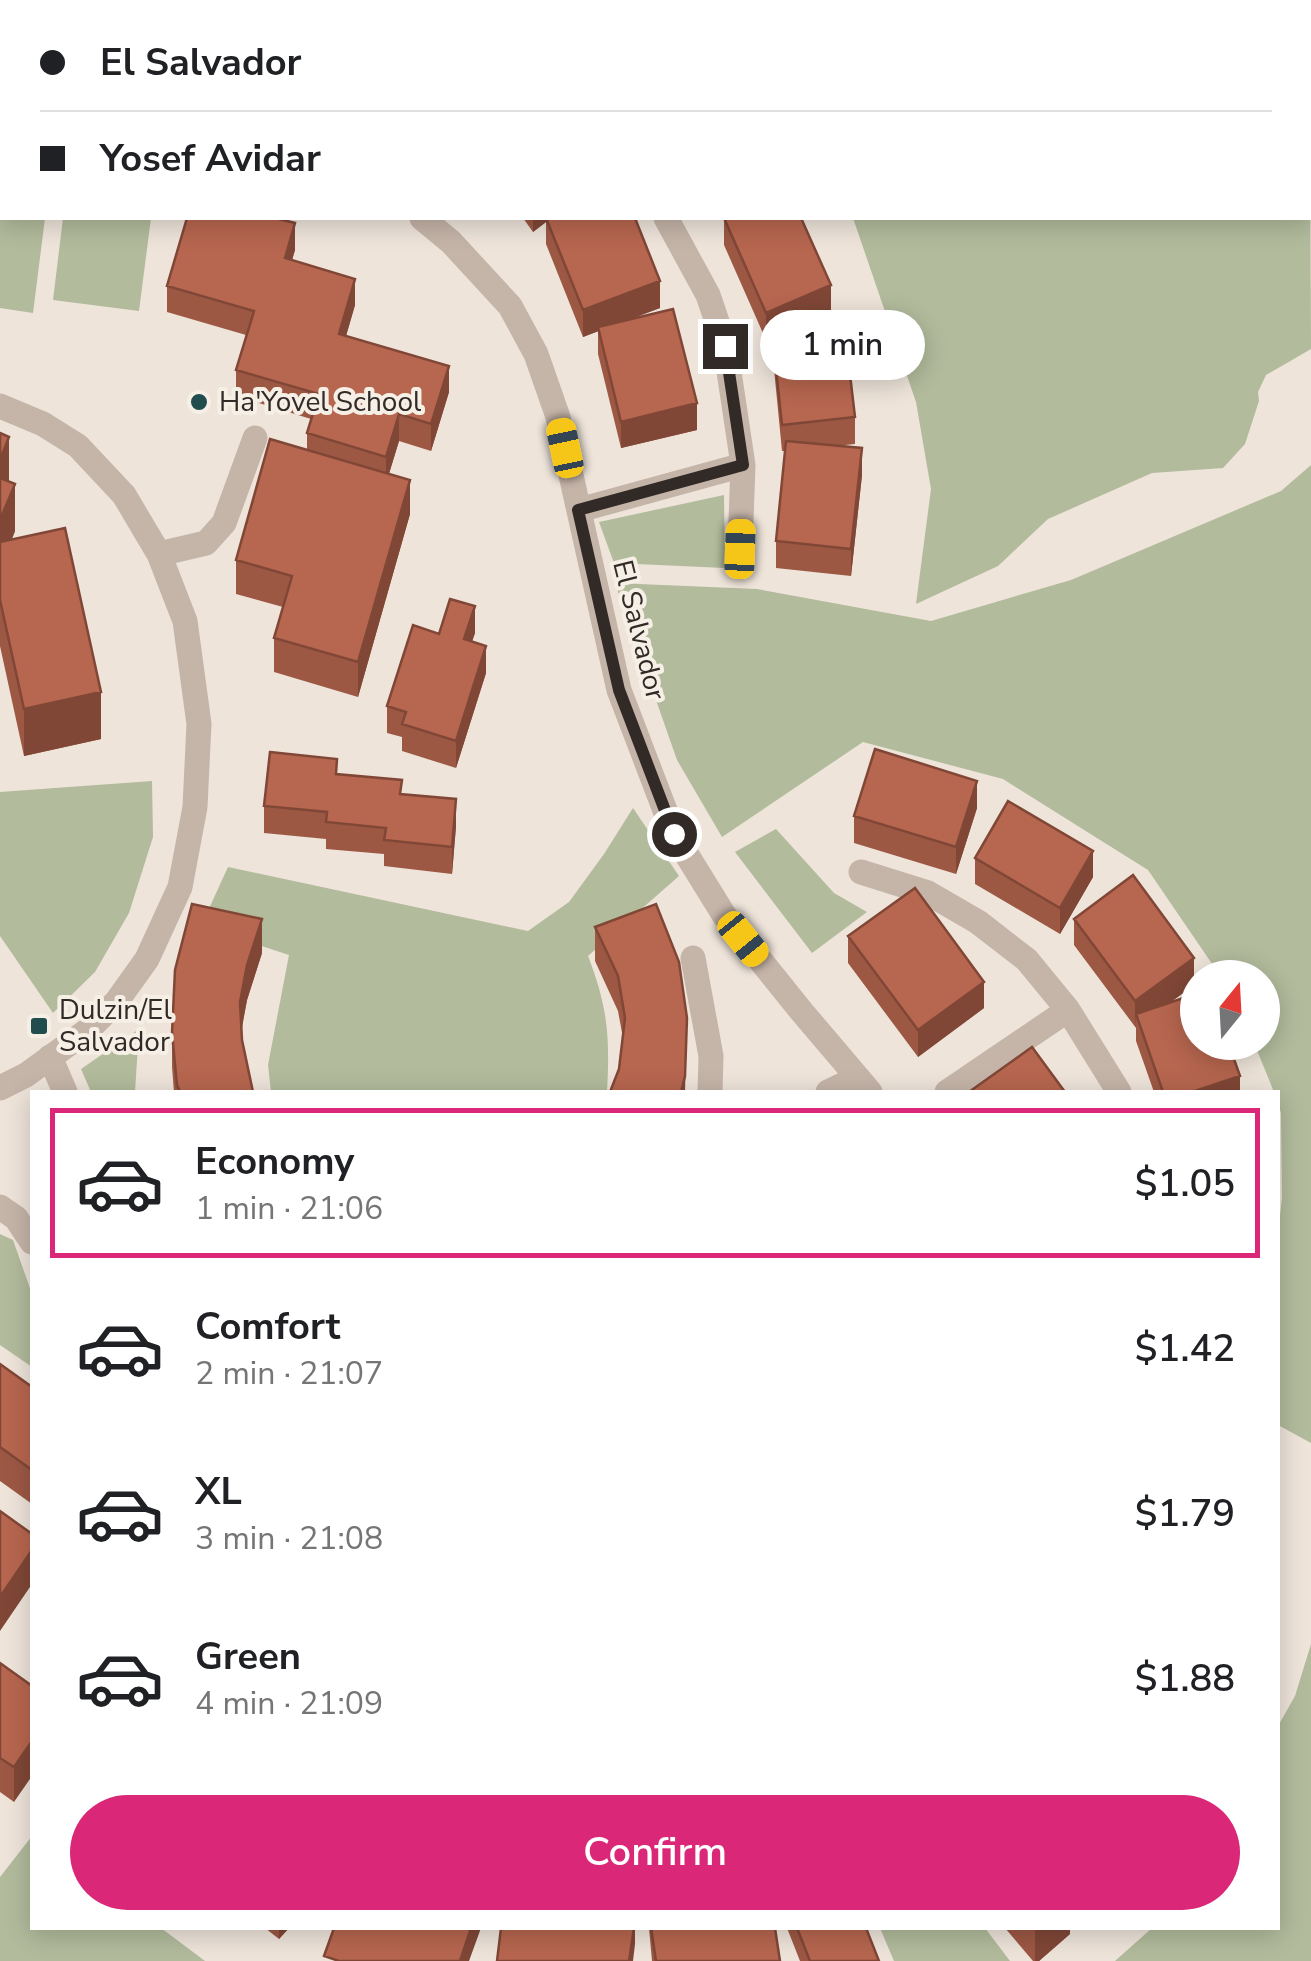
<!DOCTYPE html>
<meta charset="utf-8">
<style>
body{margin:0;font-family:"Nunito Sans",sans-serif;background:#f2f2f2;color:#202124;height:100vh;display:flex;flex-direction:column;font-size:38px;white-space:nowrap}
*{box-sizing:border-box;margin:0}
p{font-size:32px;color:#757577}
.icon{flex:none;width:55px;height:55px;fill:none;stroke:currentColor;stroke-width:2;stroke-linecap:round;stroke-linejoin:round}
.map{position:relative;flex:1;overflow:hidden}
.sheet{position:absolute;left:30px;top:1090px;width:1250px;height:840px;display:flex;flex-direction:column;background:#fff;border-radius:0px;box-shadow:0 5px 25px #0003}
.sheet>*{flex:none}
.top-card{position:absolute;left:0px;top:0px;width:1312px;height:220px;box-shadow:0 5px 25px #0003;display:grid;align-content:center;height:220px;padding:0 40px;background:#fff}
.needle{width:65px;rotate:18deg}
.tools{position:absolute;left:1180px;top:960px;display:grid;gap:20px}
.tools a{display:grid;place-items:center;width:100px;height:100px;border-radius:50%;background:#fff;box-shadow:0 5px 25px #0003;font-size:50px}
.end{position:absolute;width:45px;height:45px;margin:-22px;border:12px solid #322a27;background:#fff;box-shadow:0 0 0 5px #fff}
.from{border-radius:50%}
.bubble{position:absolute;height:70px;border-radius:35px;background:#fff;box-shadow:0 5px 25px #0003;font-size:32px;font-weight:600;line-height:70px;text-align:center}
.car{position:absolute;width:30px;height:60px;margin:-30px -15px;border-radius:12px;box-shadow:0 0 8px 2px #0007;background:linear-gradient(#f5c518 24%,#345 0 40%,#f5c518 0 76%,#345 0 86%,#f5c518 0)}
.top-card b{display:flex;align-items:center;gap:35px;height:95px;font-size:38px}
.top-card b+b{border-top:2px solid #e0e0e0}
.top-card i{width:25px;height:25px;background:#202124}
ul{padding:18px 0 0;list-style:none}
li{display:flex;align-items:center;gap:30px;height:150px;margin:0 20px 15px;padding:0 20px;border:5px solid transparent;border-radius:0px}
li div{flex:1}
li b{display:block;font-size:38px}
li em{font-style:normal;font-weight:600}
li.current{border-color:#db2777}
li>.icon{width:90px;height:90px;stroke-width:1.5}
.action{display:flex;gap:20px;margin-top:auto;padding:20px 40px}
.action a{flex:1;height:115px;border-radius:60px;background:#db2777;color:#fff;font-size:40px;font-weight:600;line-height:115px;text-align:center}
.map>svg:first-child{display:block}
</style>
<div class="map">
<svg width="1311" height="1961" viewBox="0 0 1311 1961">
<rect width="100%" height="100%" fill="#eee4da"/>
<!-- green -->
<path fill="#b2bb9c" d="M 0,0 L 224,0 L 224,2 L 2,2 L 2,53 L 0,53 Z
M 707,0 L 1155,0 L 1156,2 L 709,2 Z
M 1310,144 L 1311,349 L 1266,375 L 1258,392 L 1259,401 L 1245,444 L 1223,468 L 1152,473 L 1048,519 L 998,566 L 916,604 L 931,489 L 916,402 L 853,218 L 1310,218 Z
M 0,179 L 2,180 L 2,218 L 45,218 L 33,313 L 0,308 Z
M 63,218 L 151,218 L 139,311 L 53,300 Z
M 1311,465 L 1311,1443 L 1278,1425 L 1278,1233 L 1282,1198 L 1281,1113 L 1278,1103 L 1278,1092 L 1274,1092 L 1254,1043 L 1262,1042 L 1262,978 L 1221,977 L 1148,870 L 1003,779 L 863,742 L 722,837 L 677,760 L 615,583 L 757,589 L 931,621 L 1071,580 L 1281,491 Z
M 724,495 L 725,568 L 614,563 L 599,522 Z
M 152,781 L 153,837 L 129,913 L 95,972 L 53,1013 L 0,936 L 0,792 Z
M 633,808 L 679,876 L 588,956 C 608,1007 610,1038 607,1092 L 271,1092 L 268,1065 L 289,955 L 201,926 L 228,867 L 528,931 L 569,902 L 604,854 Z
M 776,829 L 834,893 L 867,912 L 812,953 L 735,852 Z
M 139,1029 L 135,1092 L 91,1092 L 81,1069 Z
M 0,1234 L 13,1240 L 32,1294 L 32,1367 L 0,1345 Z
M 1311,1644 L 1311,1961 L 1115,1961 L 1152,1928 L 1278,1928 L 1278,1726 L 1295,1696 Z
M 32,1836 L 32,1928 L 161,1928 L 205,1961 L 0,1961 L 0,1877 Z
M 880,1928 L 985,1928 L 1010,1961 L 894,1961 Z"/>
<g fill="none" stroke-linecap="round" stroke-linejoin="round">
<!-- minor -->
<path stroke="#c5b4a8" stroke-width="25" d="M 457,0 L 461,2
M 0,99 L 2,99
M 422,218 L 451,242 L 510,306 L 536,354 L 558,417 L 619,690 L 674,834 L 724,915 L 802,1012 L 870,1092
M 666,218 L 708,295 L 725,345 L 743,465 L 740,549
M 0,406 L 43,424 L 78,446 L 124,495 L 159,554 L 185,621 L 199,724 L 195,807 L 180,887 L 147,959 L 117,1001 L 88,1030 L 26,1075 L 0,1088
M 579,510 L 743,465
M 159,554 L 206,543 L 224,523 L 255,438
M 861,872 L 928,893 L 978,922 L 1027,960 L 1068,1010 L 1119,1092
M 693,958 L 711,1056 L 710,1092
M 50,1057 L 65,1092
M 828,1092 L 857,1078
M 947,1092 L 1068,1010
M 0,1207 L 16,1218 L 32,1242"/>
</g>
<!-- wall -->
<path fill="#9d5844" d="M 511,0 L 575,0 L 573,2 L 515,2 Z
M 523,218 L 635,218 L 660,308 L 625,321 L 697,430 L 621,448 L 598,354 L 598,331 L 583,337 L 546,244 L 546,222 L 533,232 Z
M 724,218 L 831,311 L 817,317 L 855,417 L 855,444 L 836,446 L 862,475 L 851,576 L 776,568 L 776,541 L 785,451 L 782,451 L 771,338 L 766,340 L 724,245 Z
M 295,250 L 292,260 L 355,305 L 346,336 L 449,392 L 431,451 L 399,441 L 389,474 L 410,514 L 358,697 L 274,672 L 274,638 L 283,607 L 236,594 L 236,560 L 307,450 L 307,433 L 311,419 L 236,396 L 236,370 L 246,335 L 167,312 L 167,286 Z
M 0,433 L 9,482 L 15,531 L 12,539 L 101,739 L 24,756 L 0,646 Z
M 475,633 L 472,641 L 486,673 L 456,768 L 402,751 L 402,737 L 387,733 L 387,706 L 439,634 Z
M 337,774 L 402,794 L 456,826 L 452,874 L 384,866 L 384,854 L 326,849 L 326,839 L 264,833 L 264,806 Z
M 977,808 L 956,874 L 854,843 L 854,816 Z
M 975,858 L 1093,877 L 1060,934 L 975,884 Z
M 1074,919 L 1194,985 L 1171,1002 L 1240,1092 L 1154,1092 L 1136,1041 L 1136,1028 L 1074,945 Z
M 595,927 L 687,1053 L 619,1069 L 623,1038 L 618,1011 L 595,961 Z
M 848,936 L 984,1008 L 918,1057 L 848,963 Z
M 262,953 L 247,1000 L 242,1028 L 242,1040 L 253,1092 L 174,1092 L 172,1067 L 172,1033 Z
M 0,1364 L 32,1387 L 32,1504 L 0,1481 Z
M 0,1663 L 32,1686 L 14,1802 L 0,1792 Z
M 265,1928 L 289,1928 L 279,1939 Z
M 649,1928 L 775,1928 L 780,1961 L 652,1961 Z
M 787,1928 L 866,1928 L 879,1961 L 800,1961 Z
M 1005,1928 L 1070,1928 L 1070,1934 L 1039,1961 L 1033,1961 Z"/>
<!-- shaded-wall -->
<path fill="#804737" d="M 555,0 L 575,0 L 573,2 L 554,2 Z
M 533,218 L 546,218 L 546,222 L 533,232 Z
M 295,223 L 295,250 L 285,284 L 285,258 Z
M 355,279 L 355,305 L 339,360 L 339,334 Z
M 660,281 L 660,308 L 583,337 L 583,310 Z
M 831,285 L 831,311 L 772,337 L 771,322 L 771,338 L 766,340 L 766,313 Z
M 449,366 L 449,392 L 431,451 L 431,424 Z
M 697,403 L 697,430 L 621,448 L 621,422 Z
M 399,414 L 399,441 L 386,483 L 386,457 Z
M 9,437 L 9,484 L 0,506 L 0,460 Z
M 862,448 L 862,475 L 851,576 L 851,549 Z
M 410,480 L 410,514 L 358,697 L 358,662 Z
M 15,484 L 15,531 L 0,567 L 0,520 Z
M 475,606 L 475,633 L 464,665 L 464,639 Z
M 486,646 L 486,673 L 456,768 L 456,741 Z
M 101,692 L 101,739 L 24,756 L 24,709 Z
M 977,781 L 977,808 L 956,874 L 956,847 Z
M 456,799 L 456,826 L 452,874 L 452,847 Z
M 1093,851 L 1093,877 L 1060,934 L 1060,908 Z
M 262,919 L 262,953 L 247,1000 L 240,1036 L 240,1002 L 247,965 Z
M 1194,958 L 1194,985 L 1139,1025 L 1136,1014 L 1135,1028 L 1135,1001 Z
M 984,982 L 984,1008 L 918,1057 L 918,1030 Z
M 687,1018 L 685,1092 L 681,1092 Z
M 1240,1076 L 1240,1092 L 1192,1092 Z
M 32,1550 L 32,1584 L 0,1631 L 0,1597 Z
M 32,1741 L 32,1776 L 14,1802 L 14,1767 Z
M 279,1928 L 289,1928 L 279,1939 Z
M 471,1928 L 481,1928 L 469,1961 L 460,1961 Z
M 634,1928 L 635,1928 L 635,1944 L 633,1961 L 629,1961 Z
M 1038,1928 L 1070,1928 L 1070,1934 L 1039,1961 L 1035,1961 L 1035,1930 Z"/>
<!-- building -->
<path fill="#b7664f" stroke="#804737" stroke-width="2.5" d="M 286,0 L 382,0 L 381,2 L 286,2 Z
M 589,0 L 651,0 L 654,2 L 586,2 Z
M 187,218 L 275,218 L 295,223 L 285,258 L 355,279 L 339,334 L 449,366 L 431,424 L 399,414 L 386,457 L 307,433 L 319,394 L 236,370 L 254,311 L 167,286 Z
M 546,218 L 635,218 L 660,281 L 583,310 Z
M 724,218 L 801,218 L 831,285 L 766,313 Z
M 673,309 L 697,403 L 621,422 L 598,327 Z
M 843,315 L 855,417 L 782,425 L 771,322 Z
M 0,433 L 9,437 L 0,460 Z
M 270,439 L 410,480 L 358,662 L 274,638 L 292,576 L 236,560 Z
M 786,441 L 862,448 L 851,549 L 776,541 Z
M 0,478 L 15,484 L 0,520 Z
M 65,528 L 101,692 L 24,709 L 0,600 L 0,542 Z
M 450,599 L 475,606 L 464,639 L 486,646 L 456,741 L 402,724 L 406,712 L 387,706 L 413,625 L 439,634 Z
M 875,749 L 977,781 L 956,847 L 854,816 Z
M 270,752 L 337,759 L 336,774 L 402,780 L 400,794 L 456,799 L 452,847 L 384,840 L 386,828 L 326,822 L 327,812 L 264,806 Z
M 1008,801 L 1093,851 L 1060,908 L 975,858 Z
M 1133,875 L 1194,958 L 1135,1001 L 1074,919 Z
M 915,888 L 984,982 L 918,1030 L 848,936 Z
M 192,904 L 262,919 L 247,965 L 240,1002 L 242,1040 L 253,1092 L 180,1092 L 177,1085 L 172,1033 L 175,970 Z
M 656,904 L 679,962 L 687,1018 L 685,1076 L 681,1092 L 610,1092 L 619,1069 L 625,1018 L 618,976 L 595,927 Z
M 1198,993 L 1198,1042 L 1228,1042 L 1240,1076 L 1192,1092 L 1163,1092 L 1136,1014 Z
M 1032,1047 L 1065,1092 L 969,1092 Z
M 0,1364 L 32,1387 L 32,1470 L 0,1447 Z
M 0,1511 L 32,1534 L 32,1550 L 0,1597 Z
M 0,1663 L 32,1686 L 32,1741 L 14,1767 L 0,1758 Z
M 334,1928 L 471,1928 L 460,1961 L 339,1961 L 324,1956 Z
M 501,1928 L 634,1928 L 629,1961 L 497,1961 Z
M 651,1928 L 775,1928 L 780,1961 L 656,1961 Z
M 797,1928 L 866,1928 L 879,1961 L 810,1961 Z"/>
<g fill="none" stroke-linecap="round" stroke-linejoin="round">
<!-- route -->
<path stroke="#322a27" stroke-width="12" d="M 674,834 L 619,690 L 578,510 L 743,465 L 725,346"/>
</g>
<!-- markers -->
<g fill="#224d4f" stroke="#f6efe6" stroke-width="4">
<circle cx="199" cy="402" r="10"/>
<rect x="29" y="1016" width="20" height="20" rx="5"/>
</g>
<g text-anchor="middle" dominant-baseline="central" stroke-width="8" stroke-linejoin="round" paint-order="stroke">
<!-- poi labels -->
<g font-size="28" fill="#322a27" stroke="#f6efe6" text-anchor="start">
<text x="219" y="402">Ha'Yovel School</text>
<text x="59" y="1010">Dulzin/El<tspan x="59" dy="32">Salvador</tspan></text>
</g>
<!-- street labels -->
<g font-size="28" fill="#322a27" stroke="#f6efe6">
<text transform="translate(639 630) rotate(76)">El Salvador</text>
</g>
</g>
</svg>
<div class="tools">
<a><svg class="needle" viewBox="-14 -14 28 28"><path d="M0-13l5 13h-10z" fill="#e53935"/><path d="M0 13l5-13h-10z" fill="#757577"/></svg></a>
</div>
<i class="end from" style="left:674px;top:834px"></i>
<i class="end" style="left:725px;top:346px"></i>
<div class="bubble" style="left:760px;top:310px;width:165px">1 min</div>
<i class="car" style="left:565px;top:448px;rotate:348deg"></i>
<i class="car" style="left:740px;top:549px;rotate:2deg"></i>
<i class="car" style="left:743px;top:939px;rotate:141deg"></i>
<div class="top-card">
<b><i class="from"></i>El Salvador</b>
<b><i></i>Yosef Avidar</b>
</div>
<section class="sheet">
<ul>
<li class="current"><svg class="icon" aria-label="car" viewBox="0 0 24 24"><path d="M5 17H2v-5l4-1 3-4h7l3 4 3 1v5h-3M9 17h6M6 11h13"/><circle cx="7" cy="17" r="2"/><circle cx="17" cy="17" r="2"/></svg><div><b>Economy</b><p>1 min · 21:06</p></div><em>$1.05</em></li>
<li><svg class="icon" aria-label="car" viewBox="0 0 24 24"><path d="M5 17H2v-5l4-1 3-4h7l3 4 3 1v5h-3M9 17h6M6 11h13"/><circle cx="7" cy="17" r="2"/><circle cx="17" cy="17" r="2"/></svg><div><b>Comfort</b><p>2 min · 21:07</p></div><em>$1.42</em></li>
<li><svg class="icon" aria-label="car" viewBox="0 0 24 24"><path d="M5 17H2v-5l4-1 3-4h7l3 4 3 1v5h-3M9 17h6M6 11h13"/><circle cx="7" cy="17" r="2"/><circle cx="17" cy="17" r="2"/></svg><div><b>XL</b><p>3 min · 21:08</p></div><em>$1.79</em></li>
<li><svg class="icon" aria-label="car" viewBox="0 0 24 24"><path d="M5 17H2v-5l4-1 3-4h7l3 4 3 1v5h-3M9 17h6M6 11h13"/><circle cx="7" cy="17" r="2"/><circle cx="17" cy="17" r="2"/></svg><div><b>Green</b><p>4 min · 21:09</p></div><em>$1.88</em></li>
</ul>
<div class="action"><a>Confirm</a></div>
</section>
</div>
